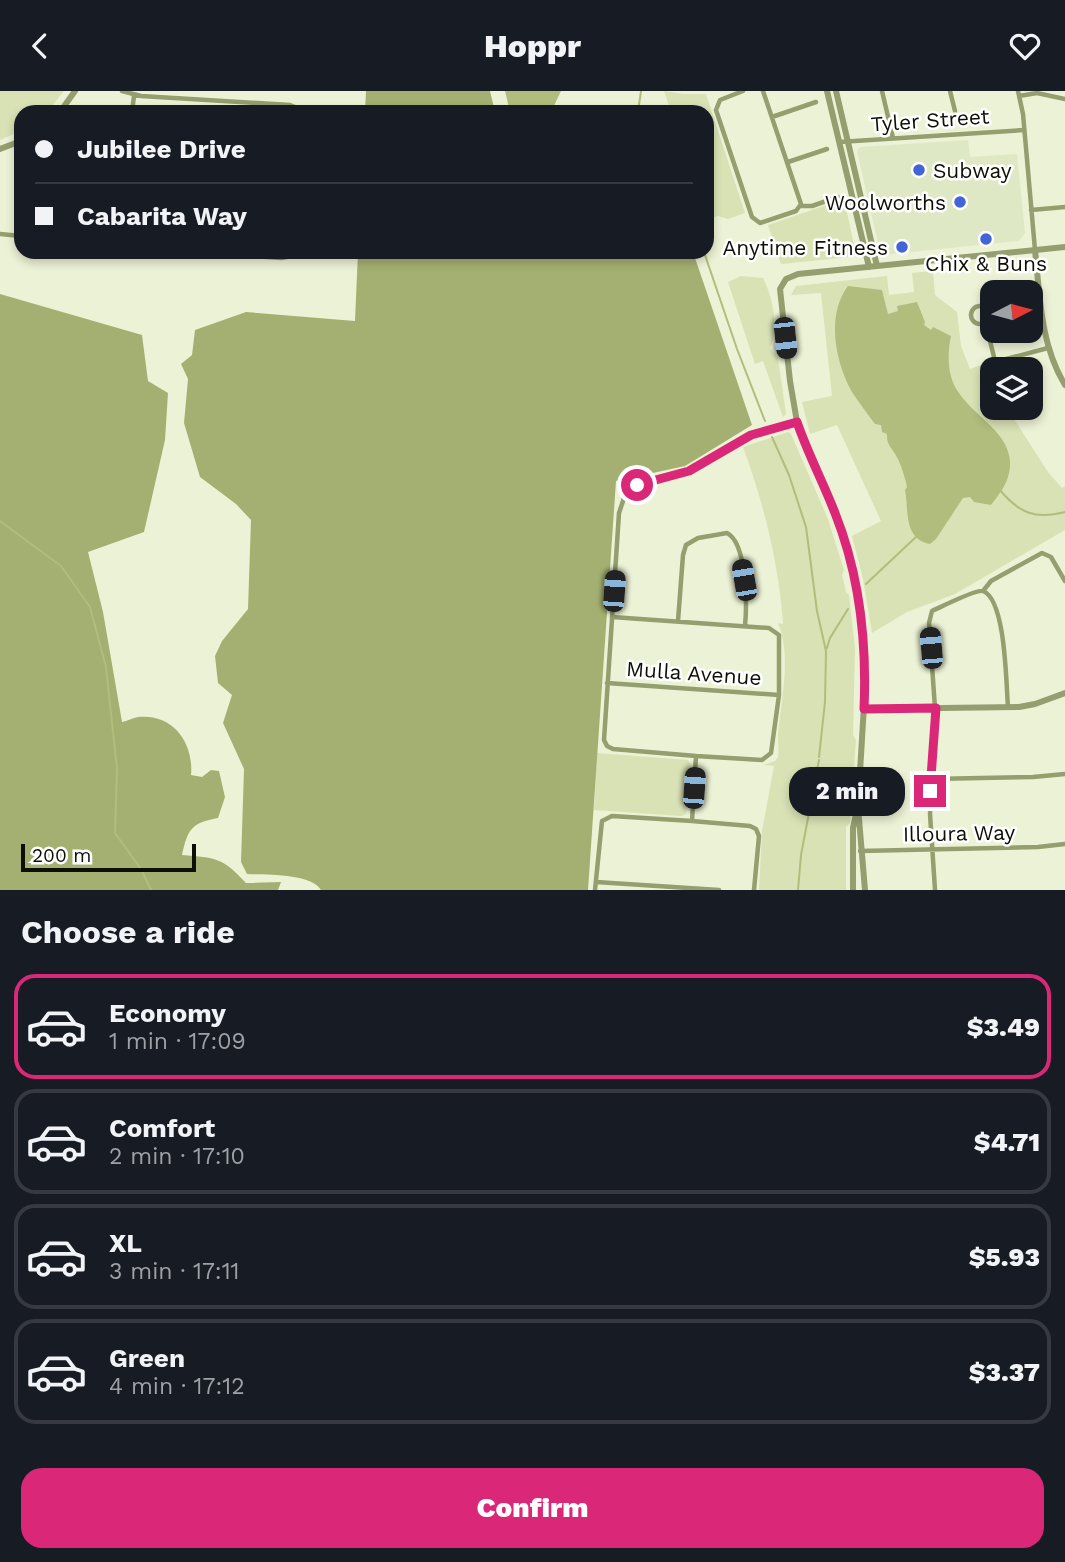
<!DOCTYPE html>
<meta charset="utf-8">
<style>
body{margin:0;font-family:"Work Sans",sans-serif;background:#20242c;color:#f1f3f6;height:100vh;display:flex;flex-direction:column;font-size:26px;white-space:nowrap}
*{box-sizing:border-box;margin:0}
p{font-size:23px;color:#9ea1a6}
.icon{flex:none;width:38px;height:38px;fill:none;stroke:currentColor;stroke-width:2;stroke-linecap:round;stroke-linejoin:round}
.map{position:relative;height:799px;overflow:hidden}
.drawer{display:flex;flex-direction:column;background:#171b24;flex:1}
.drawer>*{flex:none}
.banner{position:absolute;left:14px;top:14px;width:700px;height:154px;border-radius:21px;box-shadow:0 4px 10px #0003;display:grid;align-content:center;height:154px;padding:0 21px;background:#171b24}
.needle{width:46px;rotate:84deg}
.tools{position:absolute;left:980px;top:189px;display:grid;gap:14px}
.tools a{display:grid;place-items:center;width:63px;height:63px;border-radius:14px;background:#171b24;box-shadow:0 4px 10px #0003;font-size:35px}
.scale{position:absolute;left:21px;bottom:18px;width:175px;box-sizing:border-box;padding-left:7px;border:4px solid #0d0f06;border-top:0;font-size:19px;line-height:24px;white-space:nowrap;color:#0d0f06;-webkit-text-stroke:5px #fff;paint-order:stroke}
.end{position:absolute;width:32px;height:32px;margin:-16px;border:9px solid #db2777;background:#fff;box-shadow:0 0 0 4px #fff}
.from{border-radius:50%}
.bubble{position:absolute;height:49px;border-radius:21px;background:#171b24;box-shadow:0 4px 10px #0003;font-size:23px;font-weight:800;line-height:49px;text-align:center}
.car{position:absolute;width:21px;height:42px;margin:-21px -10px;border-radius:9px;box-shadow:0 0 5px 2px #0007;background:linear-gradient(#222 24%,#8ab4d8 0 40%,#222 0 76%,#8ab4d8 0 86%,#222 0)}
.banner b{display:flex;align-items:center;gap:24px;height:66px;font-size:26px}
.banner b+b{border-top:2px solid #363941}
.banner i{width:18px;height:18px;background:#f1f3f6}
ul{padding:0;list-style:none}
li{display:flex;align-items:center;gap:21px;height:105px;margin:0 14px 10px;padding:0 7px;border:4px solid #363941;border-radius:21px}
li div{flex:1}
li b{display:block;font-size:26px}
li em{font-style:normal;font-weight:800}
li.on{border-color:#db2777}
li>.icon{width:63px;height:63px;stroke-width:1.5}
h2{padding:0 21px;font-size:32px;line-height:84px}
.cta{display:flex;gap:14px;margin-top:auto;padding:14px 21px}
.cta a{flex:1;height:80px;border-radius:21px;background:#db2777;color:#fff;font-size:28px;font-weight:800;line-height:80px;text-align:center}
header{display:flex;justify-content:space-between;align-items:center;height:91px;padding:0 21px;background:#171b24;font-size:32px;font-weight:800}
.map>svg:first-child{display:block}
</style>
<header><svg class="icon" aria-label="back" viewBox="0 0 24 24"><path d="M15 5l-7 7 7 7"/></svg>Hoppr<svg class="icon" aria-label="heart" viewBox="0 0 24 24"><path d="M12 20l-8-8c-3-5 5-10 8-4 3-6 11-1 8 4z"/></svg></header>
<div class="map">
<svg width="1065" height="799" viewBox="0 0 1065 799">
<rect width="100%" height="100%" fill="#ecf2d5"/>
<!-- built -->
<path fill="#dfe8c4" d="M 968,49 L 970,66 L 1017,63 L 1025,142 L 1019,150 L 883,164 L 880,161 L 857,60 L 860,56 Z"/>
<!-- green -->
<path fill="#d8e2b4" d="M 0,0 L 64,0 L 47,21 L 21,21 L 21,40 L 0,49 Z
M 664,0 L 683,3 L 706,3 L 745,122 L 728,128 L 718,125 L 707,129 L 707,21 L 671,21 Z
M 844,108 L 855,158 L 850,166 L 781,173 L 768,134 Z
M 933,180 L 935,204 L 957,221 L 961,255 L 970,278 L 989,271 L 992,280 L 992,317 L 1007,317 L 1048,381 L 1062,397 L 1065,395 L 1065,439 L 955,503 L 907,521 L 872,542 L 863,488 L 852,445 L 881,430 L 837,334 L 810,343 L 802,311 L 832,305 L 821,202 L 791,204 L 796,195 L 887,185 L 889,204 L 914,201 L 912,182 Z
M 741,185 L 763,187 C 773,207 779,236 770,257 L 778,267 L 786,323 L 783,326 L 763,270 L 755,273 L 728,191 Z
M 788,341 L 791,343 L 828,428 L 844,479 L 842,484 L 846,501 L 849,504 L 855,557 L 853,644 L 856,649 L 850,732 L 846,736 L 846,799 L 759,799 L 762,740 L 774,675 L 763,674 L 775,670 L 778,666 C 779,658 778,652 778,644 C 781,609 792,565 778,532 L 783,533 L 783,531 C 778,470 764,413 743,356 Z
M 597,662 L 688,669 L 690,672 L 686,723 L 681,725 L 594,719 Z"/>
<!-- forest -->
<path fill="#a4b071" d="M 366,0 L 490,0 L 495,21 L 365,21 Z
M 358,161 L 693,161 L 752,334 L 685,375 L 616,390 L 588,799 L 321,799 C 311,782 265,784 247,783 L 241,771 L 244,678 L 223,632 L 232,604 L 218,592 L 215,565 L 222,550 L 248,518 L 251,429 L 236,413 L 200,386 L 184,332 L 188,288 L 181,273 L 192,264 L 195,239 L 246,221 L 355,230 Z
M 0,203 L 142,244 L 148,290 L 168,302 L 165,349 L 144,441 L 88,461 L 103,521 L 122,631 C 127,630 133,627 138,626 C 173,622 194,652 191,684 L 202,686 L 211,679 L 219,680 L 225,706 L 218,727 C 191,732 188,738 182,764 C 216,767 222,766 246,792 L 281,791 L 278,799 L 0,799 Z"/>
<!-- water -->
<path fill="#b0bd7c" d="M 505,0 L 561,0 L 551,21 L 510,21 Z
M 848,195 L 882,199 L 888,223 L 898,220 L 897,215 L 917,211 L 925,231 L 924,234 L 931,239 L 933,236 L 951,245 C 947,263 947,286 959,302 C 977,329 1020,346 1008,386 C 1005,396 997,406 991,414 L 974,411 L 970,406 L 963,407 L 936,448 L 930,453 C 903,448 909,419 905,399 L 907,396 C 905,386 902,377 898,368 C 893,358 886,354 887,343 L 882,341 L 881,334 L 875,333 C 867,322 859,312 852,301 C 835,271 826,224 848,195 Z"/>
<g fill="none" stroke-linecap="round" stroke-linejoin="round">
<!-- stream -->
<path stroke="#b0bd7c" stroke-width="2" d="M 638,21 L 641,0
M 704,161 L 737,258 L 765,330
M 772,346 L 789,384 L 806,436 L 817,520 L 826,560 L 825,611 L 819,666
M 999,398 C 1019,422 1035,429 1065,421
M 0,430 L 61,475 L 90,516 L 106,576 L 117,678 L 115,742 L 141,778 L 151,799
M 866,493 L 917,445
M 827,557 L 830,547 L 848,518
M 798,799 L 801,764 L 819,669"/>
<!-- minor -->
<path stroke="#949e6f" stroke-width="4.5" d="M 122,0 L 141,5 L 290,14 L 295,16 L 298,21
M 743,0 L 720,9 L 716,19 L 752,126 L 760,132 L 796,120 L 801,113 L 763,0
M 882,0 L 893,47
M 950,0 L 955,20
M 1018,0 L 1023,23 L 1035,159
M 1019,5 L 1037,2 L 1065,8
M 132,21 L 134,5
M 772,26 L 816,11
M 839,51 L 1024,39
M 788,71 L 827,58
M 800,115 L 812,115 L 838,106
M 1031,119 L 1065,116
M 0,143 L 21,145
M 205,161 L 281,167 L 287,166 L 290,161
M971 224a9 9 0 1 1 18 0a9 9 0 1 1-18 0Z
M 985,230 L 997,278
M 995,271 L 1048,257
M 983,500 L 991,490 L 1042,462 L 1051,466 L 1065,490
M 612,526 L 769,537 L 779,544 L 779,604 L 771,662 L 762,669 L 696,665
M 678,530 L 683,464 L 686,454 L 698,447 L 727,442 C 747,452 747,514 745,535
M 607,592 L 779,604
M 931,688 L 1033,686 L 1065,683
M 692,730 L 750,735 L 756,738 L 759,745 L 754,799
M 860,760 L 1038,756 L 1065,753
M 596,791 L 719,799
M 595,799 L 602,730 L 612,725 L 692,730 L 696,665 L 613,658 L 607,655 L 604,649 L 619,422 L 625,404 L 637,394 L 689,380 L 751,344 L 797,331
M 935,799 L 930,723 L 935,617 L 929,532 L 932,520 C 941,516 976,498 983,500 C 1006,509 1006,593 1008,616"/>
<!-- tertiary -->
<path stroke="#949e6f" stroke-width="6" d="M 827,0 L 869,176
M 836,0 L 877,175
M 60,21 L 75,0
M 0,58 L 21,50
M 1035,159 C 1040,205 1040,253 1065,294
M 864,618 L 1019,616 L 1035,613 L 1065,602
M 858,716 L 865,799
M 853,799 L 853,737 L 858,714 L 865,598 L 862,524 L 846,452 L 797,331 L 790,290 L 780,198 L 786,188 L 798,183 L 1065,156"/>
</g>
<g fill="none" stroke-linecap="round" stroke-linejoin="round">
<!-- route -->
<path stroke="#db2777" stroke-width="9" d="M 637,394 L 689,380 L 751,344 L 797,331 C 808,363 823,391 835,422 C 860,485 867,551 864,618 L 936,617 L 930,700"/>
</g>
<!-- markers -->
<g fill="#4264d7" stroke="#fff" stroke-width="2.5">
<circle cx="919" cy="79" r="7"/>
<circle cx="960" cy="111" r="7"/>
<circle cx="986" cy="148" r="7"/>
<circle cx="902" cy="156" r="7"/>
</g>
<g text-anchor="middle" dominant-baseline="central" stroke-width="5" stroke-linejoin="round" paint-order="stroke">
<!-- street labels -->
<g font-size="21" fill="#0d0f06" stroke="#fff">
<text transform="translate(930 29) rotate(-4)">Tyler Street</text>
<text transform="translate(694 582) rotate(4)">Mulla Avenue</text>
<text transform="translate(959 742) rotate(-1)">Illoura Way</text>
</g>
<!-- poi labels -->
<g font-size="21" fill="#0d0f06" stroke="#fff" text-anchor="end">
<text x="933" y="79" text-anchor="start">Subway</text>
<text x="946" y="111">Woolworths</text>
<text x="888" y="156">Anytime Fitness</text>
<text x="986" y="172" text-anchor="middle">Chix &amp; Buns</text>
</g>
</g>
</svg>
<div class="tools">
<a><svg class="needle" viewBox="-14 -14 28 28"><path d="M0-13l5 13h-10z" fill="#e53935"/><path d="M0 13l5-13h-10z" fill="#9ea1a6"/></svg></a>
<a><svg class="icon" aria-label="layers" viewBox="0 0 24 24"><path d="M12 4l9 5-9 5-9-5zM3 14l9 5 9-5"/></svg></a>
</div>
<div class="scale">200 m</div>
<i class="end from" style="left:637px;top:394px"></i>
<i class="end" style="left:930px;top:700px"></i>
<div class="bubble" style="left:789px;top:676px;width:116px">2 min</div>
<i class="car" style="left:785px;top:247px;rotate:174deg"></i>
<i class="car" style="left:744px;top:489px;rotate:350deg"></i>
<i class="car" style="left:614px;top:500px;rotate:4deg"></i>
<i class="car" style="left:931px;top:557px;rotate:355deg"></i>
<i class="car" style="left:694px;top:697px;rotate:4deg"></i>
<div class="banner">
<b><i class="from"></i>Jubilee Drive</b>
<b><i></i>Cabarita Way</b>
</div>
</div>
<section class="drawer">
<h2>Choose a ride</h2>
<ul>
<li class="on"><svg class="icon" aria-label="car" viewBox="0 0 24 24"><path d="M5 17H2v-5l4-1 3-4h7l3 4 3 1v5h-3M9 17h6M6 11h13"/><circle cx="7" cy="17" r="2"/><circle cx="17" cy="17" r="2"/></svg><div><b>Economy</b><p>1 min · 17:09</p></div><em>$3.49</em></li>
<li><svg class="icon" aria-label="car" viewBox="0 0 24 24"><path d="M5 17H2v-5l4-1 3-4h7l3 4 3 1v5h-3M9 17h6M6 11h13"/><circle cx="7" cy="17" r="2"/><circle cx="17" cy="17" r="2"/></svg><div><b>Comfort</b><p>2 min · 17:10</p></div><em>$4.71</em></li>
<li><svg class="icon" aria-label="car" viewBox="0 0 24 24"><path d="M5 17H2v-5l4-1 3-4h7l3 4 3 1v5h-3M9 17h6M6 11h13"/><circle cx="7" cy="17" r="2"/><circle cx="17" cy="17" r="2"/></svg><div><b>XL</b><p>3 min · 17:11</p></div><em>$5.93</em></li>
<li><svg class="icon" aria-label="car" viewBox="0 0 24 24"><path d="M5 17H2v-5l4-1 3-4h7l3 4 3 1v5h-3M9 17h6M6 11h13"/><circle cx="7" cy="17" r="2"/><circle cx="17" cy="17" r="2"/></svg><div><b>Green</b><p>4 min · 17:12</p></div><em>$3.37</em></li>
</ul>
<div class="cta"><a>Confirm</a></div>
</section>
